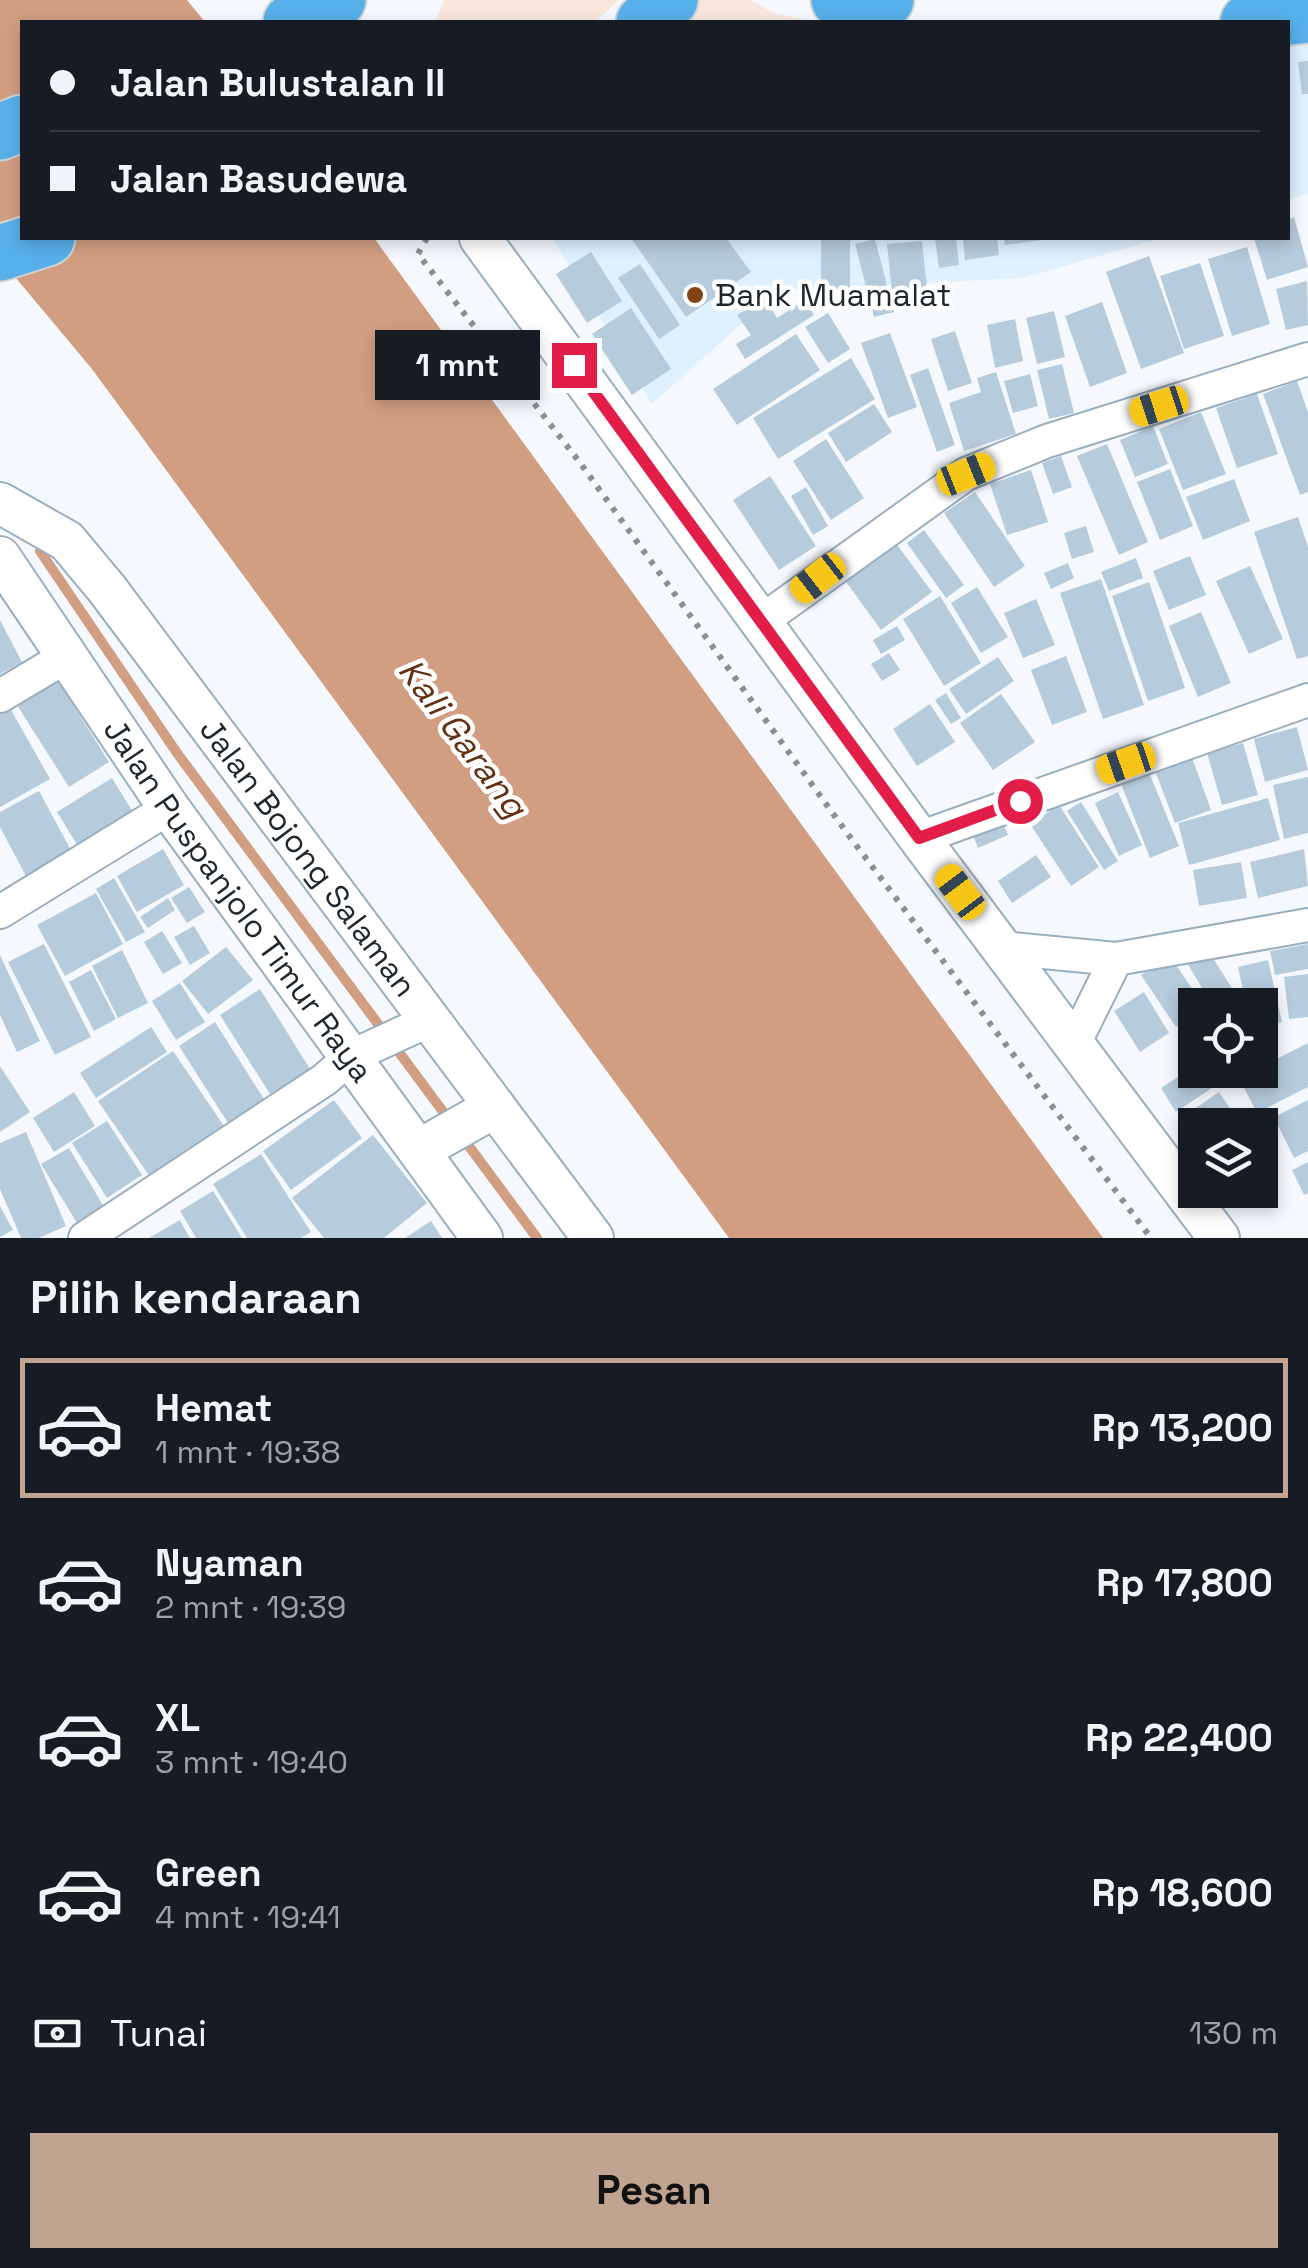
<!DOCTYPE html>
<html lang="id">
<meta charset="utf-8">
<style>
body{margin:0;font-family:"Space Grotesk",sans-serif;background:#20242c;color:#f1f3f6;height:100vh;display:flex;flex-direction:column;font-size:38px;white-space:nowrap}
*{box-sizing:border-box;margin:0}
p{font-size:32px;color:#9ea1a6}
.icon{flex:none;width:55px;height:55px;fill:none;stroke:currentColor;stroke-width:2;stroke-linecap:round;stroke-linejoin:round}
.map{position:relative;height:1238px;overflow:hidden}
.panel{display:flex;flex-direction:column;background:#171b24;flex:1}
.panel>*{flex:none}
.guide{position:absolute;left:20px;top:20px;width:1270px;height:220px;border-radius:0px;box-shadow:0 5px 15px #0003;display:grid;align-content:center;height:220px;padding:0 30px;background:#171b24}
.tools{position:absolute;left:1178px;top:988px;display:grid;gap:20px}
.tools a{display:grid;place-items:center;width:100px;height:100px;border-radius:0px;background:#171b24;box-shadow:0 5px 15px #0003;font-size:50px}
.end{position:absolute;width:45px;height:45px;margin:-22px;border:12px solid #e11d48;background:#fff;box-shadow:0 0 0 5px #fff}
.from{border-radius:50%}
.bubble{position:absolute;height:70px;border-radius:0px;background:#171b24;box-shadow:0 5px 15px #0003;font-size:32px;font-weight:800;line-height:70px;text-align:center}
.car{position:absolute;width:30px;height:60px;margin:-30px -15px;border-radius:12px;box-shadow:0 0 8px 2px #0007;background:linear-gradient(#f5c518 24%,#345 0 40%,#f5c518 0 76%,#345 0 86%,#f5c518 0)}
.guide b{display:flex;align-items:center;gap:35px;height:95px;font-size:38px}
.guide b+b{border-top:2px solid #363941}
.guide i{width:25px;height:25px;background:#f1f3f6}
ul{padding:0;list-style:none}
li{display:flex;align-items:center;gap:30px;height:140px;margin:0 20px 15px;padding:0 10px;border:5px solid transparent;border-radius:0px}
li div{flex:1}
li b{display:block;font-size:38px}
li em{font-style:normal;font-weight:800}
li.current{border-color:#c0a391}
li>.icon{width:90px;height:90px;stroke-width:1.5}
h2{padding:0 30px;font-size:45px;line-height:120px}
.pay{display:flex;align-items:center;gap:25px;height:110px;padding:0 30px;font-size:38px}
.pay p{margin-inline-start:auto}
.primary-button{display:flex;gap:20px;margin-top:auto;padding:20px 30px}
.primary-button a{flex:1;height:115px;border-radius:0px;background:#c0a391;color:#111;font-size:40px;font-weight:800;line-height:115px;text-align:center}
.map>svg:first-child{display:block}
</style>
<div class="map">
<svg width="1308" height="1238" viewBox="0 0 1308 1238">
<rect width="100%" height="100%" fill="#f5f9fd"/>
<!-- built -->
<path fill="#dff0fe" d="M 1308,44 L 1308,194 L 1288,200 L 1288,46 Z
M 552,238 L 1161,238 L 1023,278 L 779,290 L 652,404 Z"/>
<!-- green -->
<path fill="#f9e7dd" d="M 444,0 L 619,0 L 595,22 L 435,22 Z
M 688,0 L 751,0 L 773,13 L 816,22 L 669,22 Z"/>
<!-- water -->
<path fill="#d29e82" d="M 0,0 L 187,0 L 205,22 L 22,22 L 22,238 L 374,238 L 1103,1238 L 729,1238 L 92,369 L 0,259 Z"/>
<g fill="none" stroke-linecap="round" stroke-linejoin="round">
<!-- stream -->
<path stroke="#d29e82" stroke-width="10" d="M 40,551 L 177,753 L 450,1121
M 460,1134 L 537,1238"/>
</g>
<!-- building -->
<path fill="#b6cbdc" d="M 1308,61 L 1308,94 L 1302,94 L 1298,62 Z
M 1294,217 L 1308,267 L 1267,280 L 1254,238 L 1288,238 L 1288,220 Z
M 631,238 L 726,238 L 751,272 L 686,317 Z
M 821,238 L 850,238 L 850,289 L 821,290 Z
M 935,238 L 956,238 L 959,265 L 939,268 Z
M 963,238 L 997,238 L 999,255 L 965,260 Z
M 1004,238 L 1042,238 L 1042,240 L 1005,245 Z
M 875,239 L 894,312 L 874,317 L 855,244 Z
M 922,241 L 928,299 L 893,303 L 887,244 Z
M 1247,247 L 1270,324 L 1232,336 L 1208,259 Z
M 591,252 L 622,301 L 587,323 L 556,274 Z
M 1149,256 L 1184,353 L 1141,369 L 1106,272 Z
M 1200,263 L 1224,336 L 1184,349 L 1160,276 Z
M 640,264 L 680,325 L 659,339 L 618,278 Z
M 1307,281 L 1308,325 L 1286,330 L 1276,289 Z
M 765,298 L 777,318 L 805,300 L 814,315 L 745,359 L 736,344 L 751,335 L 737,315 Z
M 1102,302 L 1127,373 L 1090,387 L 1065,316 Z
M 631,308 L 671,369 L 632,395 L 592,334 Z
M 1054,311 L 1065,357 L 1037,364 L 1026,318 Z
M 828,313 L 850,349 L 828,363 L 805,327 Z
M 1015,319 L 1023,361 L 995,368 L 987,325 Z
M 955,331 L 972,383 L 948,391 L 931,339 Z
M 890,333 L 917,407 L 888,418 L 861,343 Z
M 796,334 L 820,370 L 737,425 L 713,389 Z
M 851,358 L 875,399 L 778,459 L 753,418 Z
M 1062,364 L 1074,413 L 1049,419 L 1037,370 Z
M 928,368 L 955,445 L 937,452 L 910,375 Z
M 996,372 L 1016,434 L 964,451 L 949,403 L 981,392 L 977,378 Z
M 1030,374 L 1038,406 L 1013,413 L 1004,381 Z
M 1297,381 L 1308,412 L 1308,492 L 1300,495 L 1263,394 Z
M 1257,394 L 1278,454 L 1237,468 L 1216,408 Z
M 874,404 L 892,432 L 846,462 L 828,433 Z
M 1201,412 L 1226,474 L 1183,490 L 1159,429 Z
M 1153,426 L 1168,464 L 1135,477 L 1120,440 Z
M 826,439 L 864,498 L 831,520 L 793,461 Z
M 1107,444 L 1148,542 L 1119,555 L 1077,456 Z
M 1061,456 L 1072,487 L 1053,494 L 1042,463 Z
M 1170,469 L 1193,526 L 1160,540 L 1137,482 Z
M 1031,470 L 1048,522 L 1007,535 L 990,484 Z
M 770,476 L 816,546 L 779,570 L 733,500 Z
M 1234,479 L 1250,521 L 1203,540 L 1186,497 Z
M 806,487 L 828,526 L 813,535 L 791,496 Z
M 975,492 L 1025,566 L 994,587 L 944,513 Z
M 1298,517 L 1308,547 L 1308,656 L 1297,659 L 1254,532 Z
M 1086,526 L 1094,552 L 1072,559 L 1064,533 Z
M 924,530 L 964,585 L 946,598 L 907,543 Z
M 892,538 L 932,592 L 881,630 L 841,575 Z
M 1190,556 L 1206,595 L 1169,610 L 1153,571 Z
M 1136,558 L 1143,578 L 1109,591 L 1101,572 Z
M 1068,563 L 1074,578 L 1051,589 L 1044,573 Z
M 1250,566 L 1283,639 L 1249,654 L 1216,581 Z
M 1101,579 L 1144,705 L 1103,719 L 1060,593 Z
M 1149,582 L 1185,688 L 1148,701 L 1112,596 Z
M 977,587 L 1008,637 L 981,653 L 951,603 Z
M 940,596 L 981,663 L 944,686 L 903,619 Z
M 1036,599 L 1055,645 L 1023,658 L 1004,613 Z
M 1201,612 L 1231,683 L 1198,697 L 1169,626 Z
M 0,620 L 22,662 L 0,674 Z
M 897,626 L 905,640 L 881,654 L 873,640 Z
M 889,653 L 900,670 L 882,681 L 871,664 Z
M 1066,656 L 1087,712 L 1052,725 L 1031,670 Z
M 998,657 L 1014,681 L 966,714 L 949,689 Z
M 55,676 L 109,762 L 69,787 L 15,702 Z
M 946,693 L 961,718 L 951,724 L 935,700 Z
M 1001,694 L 1035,742 L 993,770 L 960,723 Z
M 930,704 L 955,742 L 917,766 L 893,729 Z
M 10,708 L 50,779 L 0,807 L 0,713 Z
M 1297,727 L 1308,770 L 1265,782 L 1254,739 Z
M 1243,743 L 1258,795 L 1222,805 L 1207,753 Z
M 1189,749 L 1211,810 L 1175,823 L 1152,763 Z
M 1144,760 L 1179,846 L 1150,858 L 1116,771 Z
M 1308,777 L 1308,833 L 1284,839 L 1273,785 Z
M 112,778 L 136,817 L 81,851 L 57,812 Z
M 39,791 L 73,854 L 27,878 L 0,827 L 0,812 Z
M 1118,792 L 1142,845 L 1119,856 L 1095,803 Z
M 1268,798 L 1280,840 L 1189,865 L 1178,823 Z
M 1081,802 L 1118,861 L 1104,870 L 1067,811 Z
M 1059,805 L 1099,867 L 1071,886 L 1030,824 Z
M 999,814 L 1008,835 L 978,848 L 970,827 Z
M 163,849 L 184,885 L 137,912 L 117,876 Z
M 1304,849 L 1308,886 L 1258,898 L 1250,862 Z
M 1036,855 L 1051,877 L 1012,903 L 998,881 Z
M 1241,862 L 1247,898 L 1199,906 L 1193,870 Z
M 114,878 L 145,932 L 126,942 L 96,889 Z
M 189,887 L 205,912 L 187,923 L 171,898 Z
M 96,893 L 123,944 L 65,976 L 37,925 Z
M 168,898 L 175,910 L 148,928 L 140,917 Z
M 194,926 L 210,953 L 190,965 L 174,937 Z
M 162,931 L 182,963 L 163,974 L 144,942 Z
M 44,944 L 91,1037 L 55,1055 L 8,962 Z
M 1308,944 L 1308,969 L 1275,975 L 1270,951 Z
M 226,947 L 253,980 L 208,1014 L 182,981 Z
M 1207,948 L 1233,990 L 1211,1003 L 1186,961 Z
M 122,950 L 148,1003 L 118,1018 L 92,966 Z
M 0,955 L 40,1041 L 17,1052 L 0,1015 Z
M 1170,956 L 1203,1005 L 1195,1005 L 1195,1014 L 1176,1027 L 1141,975 Z
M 1268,960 L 1282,1022 L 1260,1027 L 1260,1005 L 1246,1005 L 1238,967 Z
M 91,970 L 116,1019 L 94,1031 L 69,982 Z
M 1308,974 L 1308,1017 L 1289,1019 L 1284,977 Z
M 180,983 L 205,1022 L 176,1040 L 152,1001 Z
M 260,989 L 310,1069 L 270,1094 L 220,1015 Z
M 1144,992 L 1169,1033 L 1140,1052 L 1114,1011 Z
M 215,1022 L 264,1099 L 228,1123 L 179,1046 Z
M 151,1027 L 167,1052 L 96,1098 L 80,1073 Z
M 1308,1043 L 1308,1087 L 1257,1113 L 1239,1078 Z
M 173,1051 L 224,1126 L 150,1177 L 98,1101 Z
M 0,1066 L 30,1112 L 0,1132 Z
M 1195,1066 L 1212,1088 L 1176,1112 L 1161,1088 Z
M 74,1092 L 95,1126 L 54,1152 L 33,1118 Z
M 1219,1092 L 1236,1117 L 1226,1125 L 1195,1125 L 1195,1141 L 1180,1119 Z
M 334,1100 L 362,1138 L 291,1190 L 263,1151 Z
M 1308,1100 L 1308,1151 L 1294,1158 L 1274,1117 Z
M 107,1121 L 142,1175 L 107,1198 L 72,1143 Z
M 26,1132 L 66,1226 L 39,1238 L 21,1238 L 0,1189 L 0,1143 Z
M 373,1135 L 427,1203 L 384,1238 L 324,1238 L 292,1198 Z
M 69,1148 L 104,1207 L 77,1223 L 41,1164 Z
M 261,1154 L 311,1232 L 301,1238 L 247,1238 L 213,1184 Z
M 1308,1162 L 1308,1193 L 1304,1195 L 1292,1170 Z
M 213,1191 L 242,1238 L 196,1238 L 180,1211 Z
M 0,1206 L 13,1230 L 0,1237 Z
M 180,1220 L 190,1238 L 149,1238 Z
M 431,1221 L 442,1238 L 405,1238 Z"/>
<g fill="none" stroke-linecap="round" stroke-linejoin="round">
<!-- minor casing -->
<g stroke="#99aebe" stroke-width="36">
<path id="minor" d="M 763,620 L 966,474 L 1047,441 L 1308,359
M 0,696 L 69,655
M 919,838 L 1308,700
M 0,912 L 169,808
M 1002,948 L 1116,959 L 1308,925
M 1074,1044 L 1116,959
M 85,1238 L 324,1080 L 352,1056 L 430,1020"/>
</g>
<!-- tertiary casing -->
<g stroke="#99aebe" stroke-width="44">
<g id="tertiary">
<path d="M 480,238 L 919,838 L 1219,1238"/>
<path id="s1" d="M 0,503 L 67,541 L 107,589 L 593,1238"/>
<path id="s2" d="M 0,557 L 169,808 L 482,1238"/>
<path d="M 419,1150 L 495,1107"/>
</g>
</g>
<!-- trunk casing -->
<g stroke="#d2d4d5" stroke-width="59">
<path id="trunk" d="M 839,0 L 886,0
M 291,22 L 338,0
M 644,22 L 670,0
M 1248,22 L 1308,15
M 0,132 L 22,123
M 0,253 L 47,238"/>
</g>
<!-- path -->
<path stroke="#898f94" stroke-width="6" stroke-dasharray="5 8" stroke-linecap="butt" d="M 427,238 L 418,254 L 578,460 L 847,833 L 1151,1238"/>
<!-- minor -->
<use href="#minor" stroke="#fff" stroke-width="32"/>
<!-- tertiary -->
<use href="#tertiary" stroke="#fff" stroke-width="40"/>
<!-- trunk -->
<use href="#trunk" stroke="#58b0ea" stroke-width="55"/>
</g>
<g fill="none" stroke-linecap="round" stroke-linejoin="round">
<!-- route -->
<path stroke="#e11d48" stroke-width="12" d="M 574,365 L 919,838 L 1020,801"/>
</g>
<!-- markers -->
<circle fill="#854215" stroke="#fff" stroke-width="4" cx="695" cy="295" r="10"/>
<g text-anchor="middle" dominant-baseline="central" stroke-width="9" stroke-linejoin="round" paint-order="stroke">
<!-- poi labels -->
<g font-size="32" fill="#1f272e" stroke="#fff" text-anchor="start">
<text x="715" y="295">Bank Muamalat</text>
</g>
<!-- street labels -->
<g font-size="32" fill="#1f272e" stroke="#fff">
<text stroke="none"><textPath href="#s1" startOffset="475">Jalan Bojong Salaman</textPath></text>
<text stroke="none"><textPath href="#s2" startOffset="418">Jalan Puspanjolo Timur Raya</textPath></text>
</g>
<!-- water labels -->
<g font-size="35" font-style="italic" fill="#633112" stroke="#fff">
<text transform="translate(463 738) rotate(53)">Kali Garang</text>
</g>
</g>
</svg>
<div class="tools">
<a><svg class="icon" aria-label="locate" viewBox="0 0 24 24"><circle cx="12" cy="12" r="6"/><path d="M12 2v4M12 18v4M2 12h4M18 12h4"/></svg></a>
<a><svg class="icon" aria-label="layers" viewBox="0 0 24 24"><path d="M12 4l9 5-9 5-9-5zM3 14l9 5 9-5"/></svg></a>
</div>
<i class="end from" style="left:1020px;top:801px"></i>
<i class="end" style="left:574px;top:365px"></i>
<div class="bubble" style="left:375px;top:330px;width:165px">1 mnt</div>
<i class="car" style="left:1159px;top:406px;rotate:252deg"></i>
<i class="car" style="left:966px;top:474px;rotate:68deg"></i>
<i class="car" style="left:818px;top:578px;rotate:232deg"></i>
<i class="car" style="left:1126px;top:763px;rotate:251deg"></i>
<i class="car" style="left:960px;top:892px;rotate:323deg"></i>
<div class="guide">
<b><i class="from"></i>Jalan Bulustalan II</b>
<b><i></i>Jalan Basudewa</b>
</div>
</div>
<section class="panel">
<h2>Pilih kendaraan</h2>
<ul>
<li class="current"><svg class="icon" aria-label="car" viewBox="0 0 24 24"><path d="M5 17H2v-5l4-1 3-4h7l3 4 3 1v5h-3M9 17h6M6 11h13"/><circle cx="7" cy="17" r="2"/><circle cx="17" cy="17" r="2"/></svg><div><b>Hemat</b><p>1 mnt · 19:38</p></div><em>Rp 13,200</em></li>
<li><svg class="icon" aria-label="car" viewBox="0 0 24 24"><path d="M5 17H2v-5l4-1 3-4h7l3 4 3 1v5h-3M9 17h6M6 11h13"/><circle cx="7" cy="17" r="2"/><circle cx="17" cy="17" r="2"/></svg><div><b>Nyaman</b><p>2 mnt · 19:39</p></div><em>Rp 17,800</em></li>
<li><svg class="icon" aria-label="car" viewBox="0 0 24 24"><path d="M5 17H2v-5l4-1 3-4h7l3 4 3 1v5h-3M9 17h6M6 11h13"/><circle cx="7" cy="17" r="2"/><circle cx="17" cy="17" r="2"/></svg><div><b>XL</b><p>3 mnt · 19:40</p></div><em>Rp 22,400</em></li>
<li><svg class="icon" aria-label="car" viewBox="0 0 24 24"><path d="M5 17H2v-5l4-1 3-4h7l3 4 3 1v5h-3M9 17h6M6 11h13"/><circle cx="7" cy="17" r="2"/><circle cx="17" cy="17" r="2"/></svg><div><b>Green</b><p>4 mnt · 19:41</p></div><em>Rp 18,600</em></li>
</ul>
<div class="pay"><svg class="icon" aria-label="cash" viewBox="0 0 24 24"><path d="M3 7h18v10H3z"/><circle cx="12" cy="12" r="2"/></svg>Tunai<p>130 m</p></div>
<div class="primary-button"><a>Pesan</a></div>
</section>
